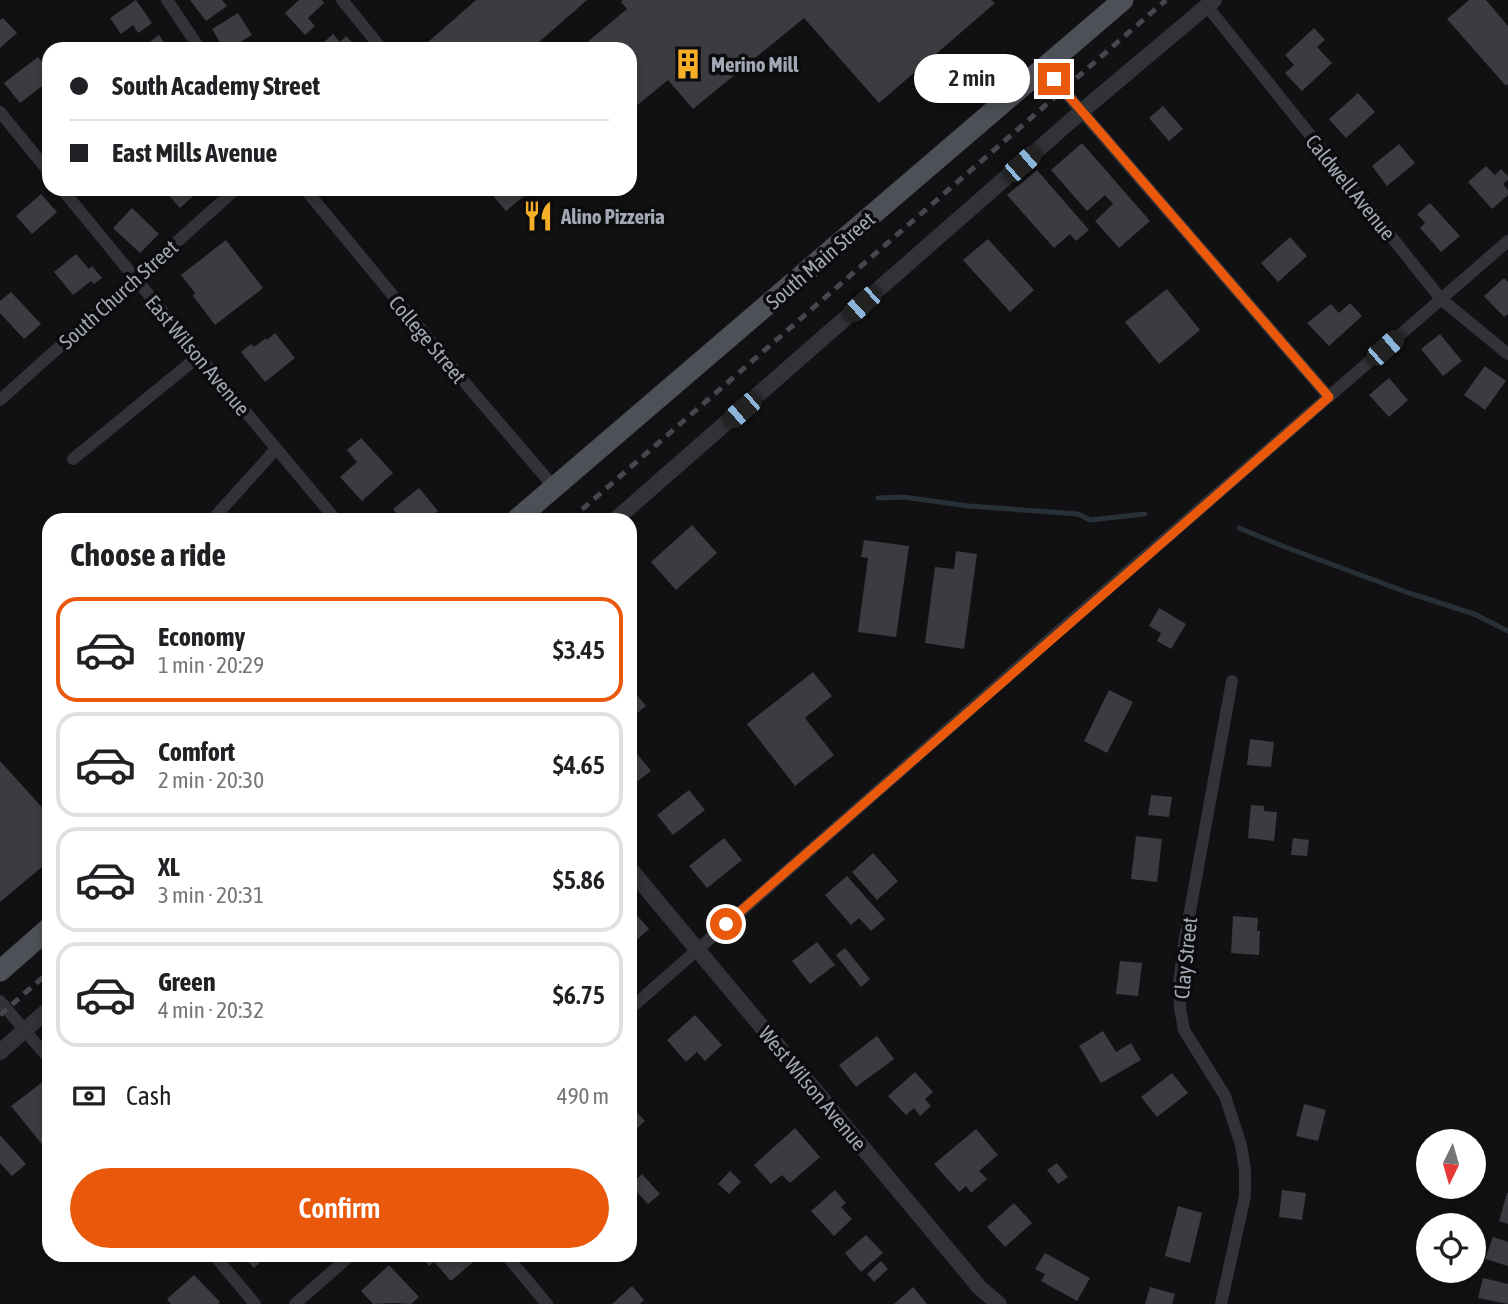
<!DOCTYPE html>
<meta charset="utf-8">
<style>
body{margin:0;font-family:"Asap Condensed",sans-serif;background:#f6f6f6;color:#202124;height:100vh;display:flex;flex-direction:column;font-size:26px;white-space:nowrap}
*{box-sizing:border-box;margin:0}
p{font-size:23px;color:#757577}
.icon{flex:none;width:38px;height:38px;fill:none;stroke:currentColor;stroke-width:2;stroke-linecap:round;stroke-linejoin:round}
.map{position:relative;flex:1;overflow:hidden}
.side{position:absolute;left:42px;top:513px;width:595px;height:749px;display:flex;flex-direction:column;background:#fff;border-radius:21px;box-shadow:0 4px 10px #0003}
.side>*{flex:none}
.banner{position:absolute;left:42px;top:42px;width:595px;height:154px;border-radius:21px;box-shadow:0 4px 10px #0003;display:grid;align-content:center;height:154px;padding:0 28px;background:#fff}
.needle{width:46px;rotate:185deg}
.buttons{position:absolute;left:1416px;top:1129px;display:grid;gap:14px}
.buttons a{display:grid;place-items:center;width:70px;height:70px;border-radius:50%;background:#fff;box-shadow:0 4px 10px #0003;font-size:35px}
.end{position:absolute;width:32px;height:32px;margin:-16px;border:9px solid #ea580c;background:#fff;box-shadow:0 0 0 4px #fff}
.from{border-radius:50%}
.bubble{position:absolute;height:49px;border-radius:24px;background:#fff;box-shadow:0 4px 10px #0003;font-size:23px;font-weight:600;line-height:49px;text-align:center}
.car{position:absolute;width:21px;height:42px;margin:-21px -10px;border-radius:9px;box-shadow:0 0 5px 2px #0007;background:linear-gradient(#222 24%,#8ab4d8 0 40%,#222 0 76%,#8ab4d8 0 86%,#222 0)}
.banner b{display:flex;align-items:center;gap:24px;height:66px;font-size:26px}
.banner b+b{border-top:2px solid #e0e0e0}
.banner i{width:18px;height:18px;background:#202124}
ul{padding:0;list-style:none}
li{display:flex;align-items:center;gap:21px;height:105px;margin:0 14px 10px;padding:0 14px;border:4px solid #e0e0e0;border-radius:21px}
li div{flex:1}
li b{display:block;font-size:26px}
li em{font-style:normal;font-weight:600}
li.active{border-color:#ea580c}
li>.icon{width:63px;height:63px;stroke-width:1.5}
h2{padding:0 28px;font-size:32px;line-height:84px}
.pay{display:flex;align-items:center;gap:18px;height:77px;padding:0 28px;font-size:26px}
.pay p{margin-inline-start:auto}
.cta{display:flex;gap:14px;margin-top:auto;padding:14px 28px}
.cta a{flex:1;height:80px;border-radius:42px;background:#ea580c;color:#fff;font-size:28px;font-weight:600;line-height:80px;text-align:center}
.map>svg:first-child{display:block}
</style>
<div class="map">
<svg width="1508" height="1304" viewBox="0 0 1508 1304">
<rect width="100%" height="100%" fill="#111113"/>
<g fill="none" stroke-linecap="round" stroke-linejoin="round">
<!-- stream -->
<path stroke="#273037" stroke-width="5" d="M 878,498 L 903,497 L 969,506 L 1078,514 L 1090,520 L 1145,514
M 1239,528 L 1285,547 L 1409,593 L 1474,614 L 1508,631"/>
</g>
<!-- building -->
<path fill="#3b3c40" d="M 136,0 L 152,23 L 138,33 L 133,25 L 121,34 L 110,18 Z
M 190,0 L 222,0 L 227,6 L 206,21 Z
M 299,0 L 322,0 L 324,3 L 308,18 L 315,26 L 305,35 L 285,13 Z
M 476,0 L 587,0 L 531,49 L 420,49 Z
M 623,0 L 991,0 L 995,3 L 879,103 L 804,18 L 693,109 L 668,80 L 630,111 L 630,49 L 579,49 L 627,9 L 621,2 Z
M 1469,0 L 1486,0 L 1508,26 L 1508,84 L 1506,86 L 1447,19 Z
M 238,13 L 252,35 L 229,49 L 224,49 L 212,29 Z
M 3,18 L 17,33 L 0,48 L 0,20 Z
M 1314,28 L 1325,40 L 1317,47 L 1332,63 L 1302,91 L 1285,73 L 1294,65 L 1285,55 Z
M 333,34 L 340,42 L 346,36 L 359,49 L 327,49 L 322,44 Z
M 159,35 L 169,49 L 140,49 Z
M 38,57 L 49,71 L 49,81 L 20,103 L 4,83 Z
M 1358,93 L 1375,112 L 1346,138 L 1329,119 Z
M 1163,106 L 1183,129 L 1169,141 L 1149,118 Z
M 1082,143 L 1150,221 L 1119,248 L 1095,221 L 1113,204 L 1105,195 L 1087,211 L 1051,170 Z
M 1399,144 L 1415,163 L 1387,186 L 1372,166 Z
M 1486,166 L 1495,175 L 1501,169 L 1508,176 L 1508,180 L 1503,184 L 1508,190 L 1508,195 L 1492,209 L 1468,182 Z
M 1037,170 L 1089,230 L 1076,241 L 1070,234 L 1054,248 L 1007,195 Z
M 163,189 L 201,189 L 180,208 Z
M 487,189 L 533,189 L 506,211 Z
M 41,194 L 57,212 L 32,234 L 16,216 Z
M 1430,203 L 1460,236 L 1441,252 L 1420,228 L 1425,223 L 1417,214 Z
M 132,208 L 159,234 L 140,253 L 113,228 Z
M 1290,237 L 1307,256 L 1278,282 L 1261,263 Z
M 988,239 L 1034,290 L 1010,312 L 963,260 Z
M 226,240 L 263,288 L 215,325 L 193,296 L 195,293 L 181,275 Z
M 76,254 L 89,269 L 92,266 L 102,278 L 94,284 L 91,281 L 73,295 L 54,272 Z
M 1504,278 L 1508,282 L 1508,314 L 1504,317 L 1484,296 Z
M 1167,289 L 1200,330 L 1159,364 L 1125,322 Z
M 11,292 L 41,324 L 24,339 L 0,313 L 0,301 Z
M 1350,303 L 1362,316 L 1329,346 L 1307,323 L 1331,304 L 1339,313 Z
M 275,333 L 295,358 L 265,382 L 241,352 L 251,344 L 254,347 L 266,338 L 267,340 Z
M 1440,334 L 1462,361 L 1443,376 L 1421,349 Z
M 1485,366 L 1506,381 L 1485,410 L 1464,395 Z
M 1389,378 L 1408,400 L 1389,417 L 1369,395 Z
M 361,438 L 393,473 L 362,501 L 340,477 L 357,462 L 347,450 Z
M 419,488 L 438,511 L 427,520 L 401,520 L 393,509 Z
M 692,525 L 717,553 L 676,590 L 651,562 Z
M 864,540 L 909,546 L 896,637 L 858,632 L 868,558 L 861,557 Z
M 956,551 L 977,554 L 964,649 L 925,643 L 935,567 L 954,569 Z
M 1159,608 L 1186,624 L 1171,649 L 1157,641 L 1161,633 L 1149,626 Z
M 813,672 L 832,696 L 805,718 L 834,755 L 795,786 L 747,724 Z
M 633,690 L 646,706 L 630,719 L 630,692 Z
M 1109,690 L 1133,702 L 1107,753 L 1084,741 Z
M 1250,739 L 1274,742 L 1271,767 L 1247,765 Z
M 630,745 L 651,771 L 634,784 L 630,779 Z
M 0,761 L 49,815 L 49,861 L 0,902 Z
M 689,790 L 705,810 L 673,835 L 657,815 Z
M 1151,795 L 1172,797 L 1169,817 L 1148,815 Z
M 1251,805 L 1264,806 L 1264,811 L 1277,812 L 1274,841 L 1248,838 Z
M 1136,836 L 1162,839 L 1157,882 L 1131,879 Z
M 724,838 L 742,860 L 707,888 L 689,866 Z
M 1293,838 L 1309,840 L 1307,856 L 1291,855 Z
M 873,853 L 898,881 L 877,900 L 852,872 Z
M 847,876 L 885,919 L 871,931 L 859,918 L 851,925 L 825,895 Z
M 630,907 L 649,929 L 630,946 Z
M 1233,916 L 1258,918 L 1257,931 L 1260,931 L 1259,955 L 1231,953 Z
M 817,942 L 835,965 L 810,984 L 792,961 Z
M 845,948 L 870,979 L 861,987 L 836,955 Z
M 1120,961 L 1142,963 L 1138,996 L 1116,994 Z
M 695,1015 L 722,1045 L 705,1061 L 697,1052 L 686,1062 L 667,1040 Z
M 1103,1031 L 1116,1052 L 1131,1043 L 1141,1060 L 1101,1083 L 1079,1046 Z
M 877,1036 L 894,1059 L 856,1087 L 839,1065 Z
M 915,1072 L 933,1092 L 925,1099 L 931,1106 L 920,1116 L 914,1108 L 906,1115 L 888,1096 Z
M 1172,1073 L 1188,1093 L 1157,1117 L 1141,1097 Z
M 44,1081 L 49,1087 L 49,1153 L 11,1106 Z
M 1304,1104 L 1326,1110 L 1318,1141 L 1296,1136 Z
M 630,1105 L 645,1121 L 630,1135 Z
M 795,1128 L 820,1157 L 790,1183 L 782,1175 L 771,1184 L 754,1165 Z
M 976,1129 L 998,1155 L 979,1171 L 987,1179 L 971,1193 L 966,1186 L 959,1192 L 934,1164 Z
M 0,1135 L 26,1164 L 12,1176 L 0,1163 Z
M 1057,1163 L 1068,1177 L 1058,1184 L 1047,1170 Z
M 730,1171 L 741,1182 L 729,1194 L 718,1184 Z
M 642,1174 L 660,1194 L 648,1204 L 630,1185 Z
M 835,1190 L 846,1203 L 841,1207 L 852,1219 L 834,1236 L 811,1211 Z
M 1282,1190 L 1306,1193 L 1302,1220 L 1279,1217 Z
M 1507,1193 L 1508,1193 L 1508,1224 L 1499,1221 Z
M 1014,1203 L 1032,1223 L 1005,1247 L 987,1227 Z
M 1178,1206 L 1202,1213 L 1190,1263 L 1165,1256 Z
M 866,1235 L 883,1253 L 861,1272 L 845,1253 Z
M 1493,1237 L 1508,1242 L 1508,1266 L 1485,1259 Z
M 1045,1253 L 1090,1278 L 1077,1301 L 1041,1281 L 1045,1274 L 1035,1269 Z
M 242,1255 L 268,1255 L 254,1268 Z
M 420,1255 L 466,1255 L 473,1262 L 451,1281 L 434,1262 L 429,1266 Z
M 881,1261 L 888,1269 L 874,1282 L 867,1274 Z
M 389,1265 L 419,1297 L 411,1304 L 393,1303 L 373,1304 L 361,1291 Z
M 194,1275 L 220,1302 L 218,1304 L 171,1304 L 167,1299 Z
M 1483,1278 L 1508,1284 L 1508,1304 L 1478,1298 Z
M 632,1286 L 644,1300 L 640,1304 L 612,1304 Z
M 913,1287 L 927,1304 L 894,1304 Z
M 1150,1287 L 1175,1294 L 1172,1304 L 1145,1304 Z"/>
<g fill="none" stroke-linecap="round" stroke-linejoin="round">
<!-- minor -->
<path stroke="#323338" stroke-width="12" d="M 167,0 L 200,49
M 342,0 L 382,49
M 1207,6 L 1441,299 L 1508,354
M 1044,68 L 1329,397
M 0,112 L 49,172
M 62,189 L 199,356 L 336,520
M 305,189 L 471,390 L 554,487
M 0,400 L 236,189
M 73,459 L 199,356
M 212,520 L 276,449
M 0,1001 L 49,1059
M 630,1009 L 1050,639 L 1508,241
M 214,1255 L 255,1304
M 506,1255 L 547,1304
M 295,1304 L 351,1255
M 1221,1304 L 1245,1196 L 1245,1170 L 1241,1145 L 1225,1096 L 1184,1030 L 1180,1008 L 1179,984 L 1184,944 L 1232,681"/>
<!-- tertiary -->
<path stroke="#323338" stroke-width="16" d="M 615,520 L 1082,111 L 1214,0
M 630,869 L 980,1288 L 999,1304
M 0,1052 L 49,1009"/>
<!-- primary -->
<path stroke="#4e5057" stroke-width="21" d="M 516,520 L 1123,0
M 0,971 L 49,928"/>
<!-- rail -->
<path stroke="#45474d" stroke-width="5" stroke-dasharray="9 7" stroke-linecap="butt" d="M 570,520 L 1166,0
M 0,1015 L 49,972"/>
</g>
<g fill="none" stroke-linecap="round" stroke-linejoin="round">
<!-- route -->
<path stroke="#ea580c" stroke-width="9" d="M 726,924 L 1329,397 L 1054,79"/>
</g>
<!-- icons -->
<defs>
<g id="building-bare" transform="scale(2.415)"><path d="M-4-6H4V6H1V3H-1V6H-4ZM-2.5-4.3h1.7v1.8h-1.7ZM.8-4.3h1.7v1.8H.8ZM-2.5-1h1.7V.8h-1.7ZM.8-1h1.7V.8H.8Z" fill="#f7b025" stroke="#0c0c0e" stroke-width="2.5" paint-order="stroke"/></g>
<g id="restaurant-bare" transform="scale(2.415)"><path d="M-5-6h1v4h1v-4h1v4h1v-4h1v5L-1.5 .5V6h-2V.5L-5-1ZM5-6V6H3V1.5H1.5Q1.5-4 5-6Z" fill="#f7b025" stroke="#0c0c0e" stroke-width="2.5" paint-order="stroke"/></g>
</defs>
<g fill-rule="evenodd">
<use href="#building-bare" x="688" y="64"/>
<use href="#restaurant-bare" x="538" y="216"/>
</g>
<g text-anchor="middle" dominant-baseline="central" stroke-width="7" stroke-linejoin="round" paint-order="stroke">
<!-- poi labels -->
<g font-size="21" font-weight="bold" fill="#a2a7b4" stroke="#0c0c0e" text-anchor="start">
<text x="711" y="64">Merino Mill</text>
<text x="561" y="216">Alino Pizzeria</text>
</g>
<!-- street labels -->
<g font-size="21" fill="#a2a7b4" stroke="#0c0c0e">
<text transform="translate(1351 187) rotate(51)">Caldwell Avenue</text>
<text transform="translate(820 260) rotate(-41)">South Main Street</text>
<text transform="translate(118 294) rotate(-42)">South Church Street</text>
<text transform="translate(428 339) rotate(50)">College Street</text>
<text transform="translate(198 355) rotate(50)">East Wilson Avenue</text>
<text transform="translate(1185 958) rotate(-84)">Clay Street</text>
<text transform="translate(813 1088) rotate(50)">West Wilson Avenue</text>
</g>
</g>
</svg>
<div class="buttons">
<a><svg class="needle" viewBox="-14 -14 28 28"><path d="M0-13l5 13h-10z" fill="#e53935"/><path d="M0 13l5-13h-10z" fill="#757577"/></svg></a>
<a><svg class="icon" aria-label="locate" viewBox="0 0 24 24"><circle cx="12" cy="12" r="6"/><path d="M12 2v4M12 18v4M2 12h4M18 12h4"/></svg></a>
</div>
<i class="end from" style="left:726px;top:924px"></i>
<i class="end" style="left:1054px;top:79px"></i>
<div class="bubble" style="left:914px;top:54px;width:116px">2 min</div>
<i class="car" style="left:1022px;top:164px;rotate:49deg"></i>
<i class="car" style="left:862px;top:304px;rotate:228deg"></i>
<i class="car" style="left:1385px;top:348px;rotate:49deg"></i>
<i class="car" style="left:742px;top:410px;rotate:229deg"></i>
<div class="banner">
<b><i class="from"></i>South Academy Street</b>
<b><i></i>East Mills Avenue</b>
</div>
<section class="side">
<h2>Choose a ride</h2>
<ul>
<li class="active"><svg class="icon" aria-label="car" viewBox="0 0 24 24"><path d="M5 17H2v-5l4-1 3-4h7l3 4 3 1v5h-3M9 17h6M6 11h13"/><circle cx="7" cy="17" r="2"/><circle cx="17" cy="17" r="2"/></svg><div><b>Economy</b><p>1 min · 20:29</p></div><em>$3.45</em></li>
<li><svg class="icon" aria-label="car" viewBox="0 0 24 24"><path d="M5 17H2v-5l4-1 3-4h7l3 4 3 1v5h-3M9 17h6M6 11h13"/><circle cx="7" cy="17" r="2"/><circle cx="17" cy="17" r="2"/></svg><div><b>Comfort</b><p>2 min · 20:30</p></div><em>$4.65</em></li>
<li><svg class="icon" aria-label="car" viewBox="0 0 24 24"><path d="M5 17H2v-5l4-1 3-4h7l3 4 3 1v5h-3M9 17h6M6 11h13"/><circle cx="7" cy="17" r="2"/><circle cx="17" cy="17" r="2"/></svg><div><b>XL</b><p>3 min · 20:31</p></div><em>$5.86</em></li>
<li><svg class="icon" aria-label="car" viewBox="0 0 24 24"><path d="M5 17H2v-5l4-1 3-4h7l3 4 3 1v5h-3M9 17h6M6 11h13"/><circle cx="7" cy="17" r="2"/><circle cx="17" cy="17" r="2"/></svg><div><b>Green</b><p>4 min · 20:32</p></div><em>$6.75</em></li>
</ul>
<div class="pay"><svg class="icon" aria-label="cash" viewBox="0 0 24 24"><path d="M3 7h18v10H3z"/><circle cx="12" cy="12" r="2"/></svg>Cash<p>490 m</p></div>
<div class="cta"><a>Confirm</a></div>
</section>
</div>
